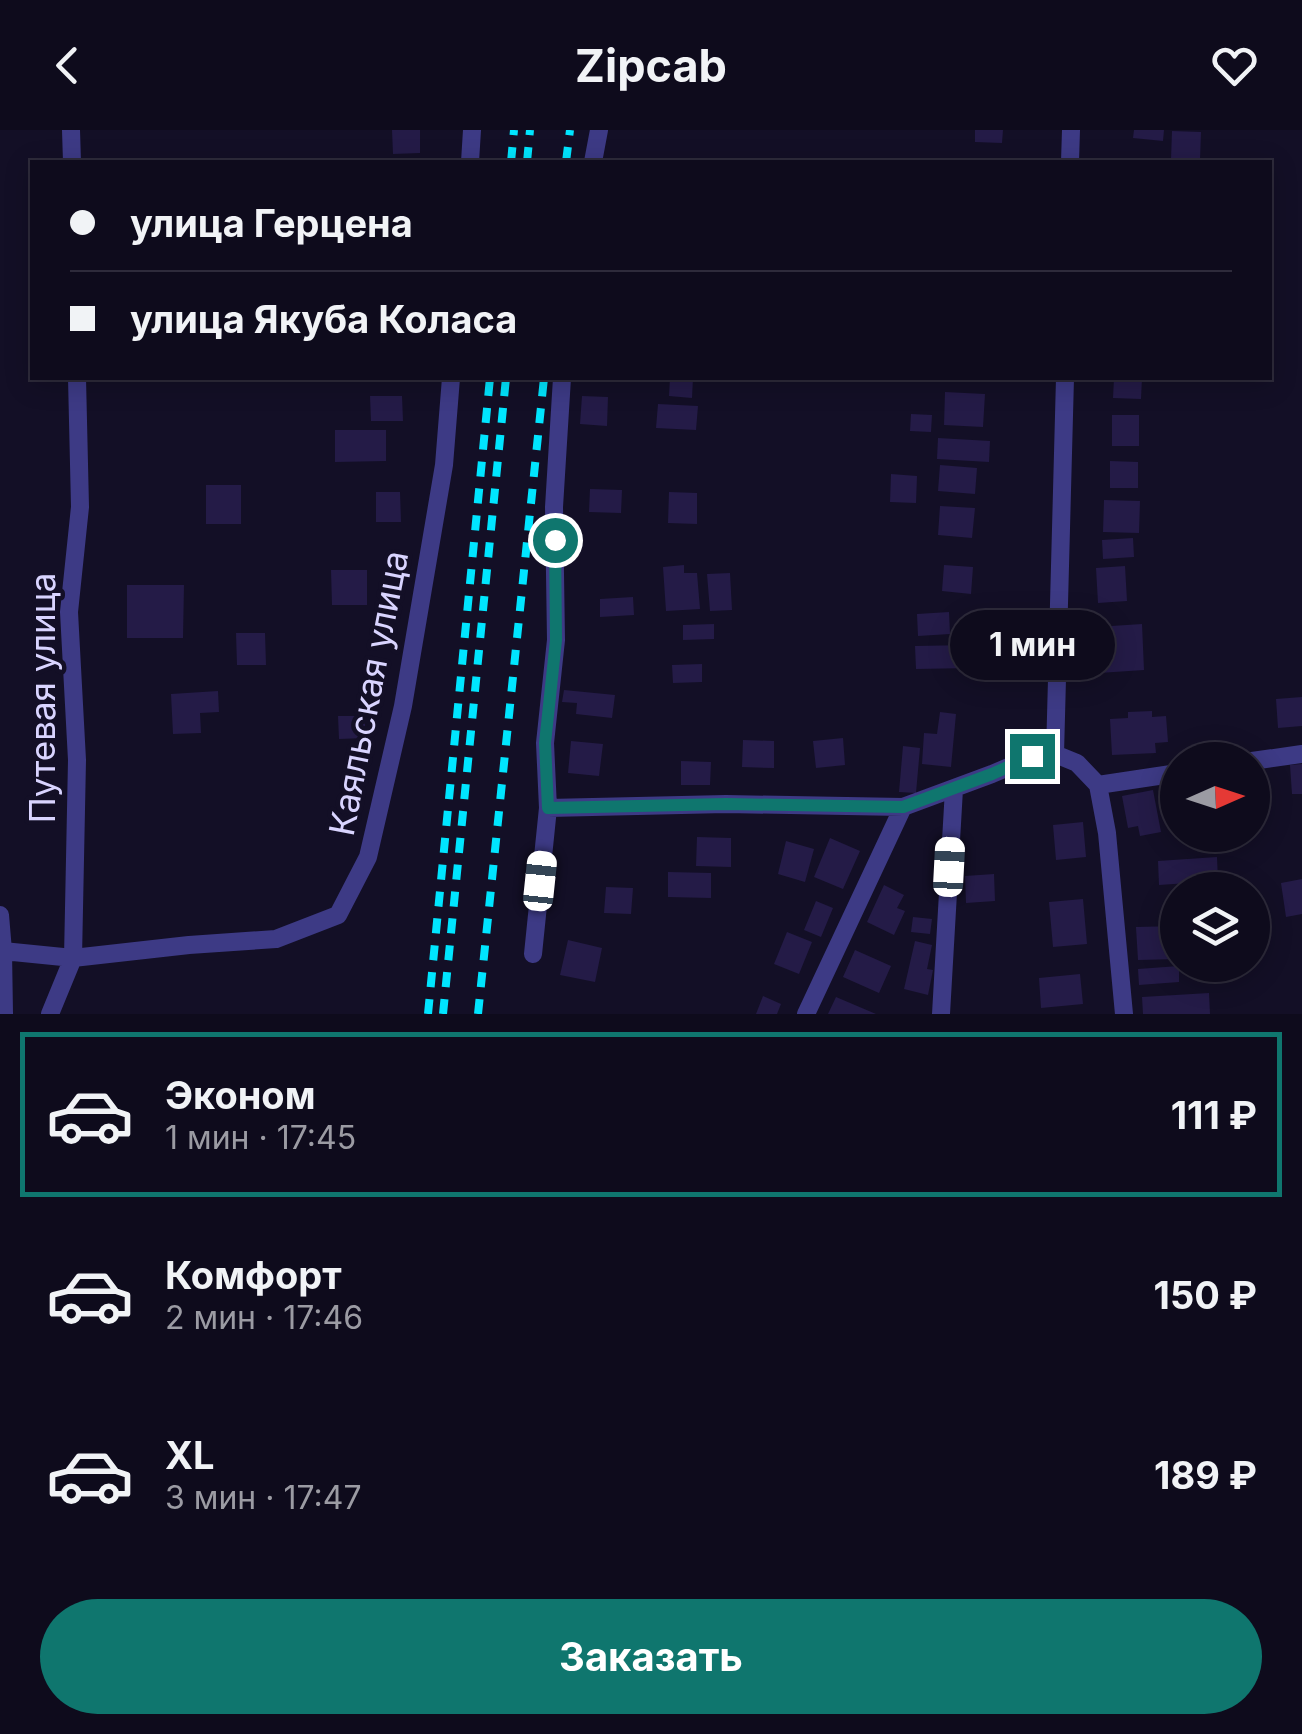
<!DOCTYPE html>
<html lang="ru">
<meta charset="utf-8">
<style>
body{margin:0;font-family:Inter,sans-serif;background:#171425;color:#f1f3f6;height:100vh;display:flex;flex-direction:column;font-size:38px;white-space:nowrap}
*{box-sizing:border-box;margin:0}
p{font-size:32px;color:#9b9ba3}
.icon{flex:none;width:55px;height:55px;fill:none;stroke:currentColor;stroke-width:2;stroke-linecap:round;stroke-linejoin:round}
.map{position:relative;height:884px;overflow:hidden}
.sheet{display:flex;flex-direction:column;background:#0e0b1c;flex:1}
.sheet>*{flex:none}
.top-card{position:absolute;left:30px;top:30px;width:1242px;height:220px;border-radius:0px;box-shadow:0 5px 25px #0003,0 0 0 2px #2e2b3b;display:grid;align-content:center;height:220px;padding:0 40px;background:#0e0b1c}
.needle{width:65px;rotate:87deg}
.tools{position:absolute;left:1160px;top:612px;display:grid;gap:20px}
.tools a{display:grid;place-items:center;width:110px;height:110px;border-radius:50%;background:#0e0b1c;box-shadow:0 5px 25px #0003,0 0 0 2px #2e2b3b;font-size:50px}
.end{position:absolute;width:45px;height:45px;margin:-22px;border:12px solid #0f766e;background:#fff;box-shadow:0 0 0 5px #fff}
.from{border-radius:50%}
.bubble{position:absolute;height:70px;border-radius:35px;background:#0e0b1c;box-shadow:0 5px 25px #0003,0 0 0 2px #2e2b3b;font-size:32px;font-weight:700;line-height:70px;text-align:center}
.car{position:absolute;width:30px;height:60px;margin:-30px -15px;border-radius:12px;box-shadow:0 0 8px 2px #0007;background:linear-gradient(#fff 24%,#345 0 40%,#fff 0 76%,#345 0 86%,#fff 0)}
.top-card b{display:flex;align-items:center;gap:35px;height:95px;font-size:38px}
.top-card b+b{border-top:2px solid #2e2b3b}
.top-card i{width:25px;height:25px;background:#f1f3f6}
ul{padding:18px 0 0;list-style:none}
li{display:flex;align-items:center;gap:30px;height:165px;margin:0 20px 15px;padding:0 20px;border:5px solid transparent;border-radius:0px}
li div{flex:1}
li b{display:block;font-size:38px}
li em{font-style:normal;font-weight:700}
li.active{border-color:#0f766e}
li>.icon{width:90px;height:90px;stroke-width:1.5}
.cta{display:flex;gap:20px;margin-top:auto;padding:20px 40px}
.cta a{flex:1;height:115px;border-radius:60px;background:#0f766e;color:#fff;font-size:40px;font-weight:700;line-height:115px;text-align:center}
header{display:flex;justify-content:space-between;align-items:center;height:130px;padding:0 40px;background:#0e0b1c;font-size:45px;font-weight:700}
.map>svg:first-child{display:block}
</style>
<header><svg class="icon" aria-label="back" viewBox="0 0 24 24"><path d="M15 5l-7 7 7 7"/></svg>Zipcab<svg class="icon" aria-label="heart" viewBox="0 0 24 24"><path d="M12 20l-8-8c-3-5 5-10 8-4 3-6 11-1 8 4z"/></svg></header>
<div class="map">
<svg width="1302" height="884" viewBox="0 0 1302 884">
<rect width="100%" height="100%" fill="#130f26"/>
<!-- building -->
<path fill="#241b47" d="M 392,0 L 420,0 L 420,23 L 393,24 Z
M 975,0 L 1003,0 L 1002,13 L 975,12 Z
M 1134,0 L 1164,0 L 1163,11 L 1133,8 Z
M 1172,1 L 1201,2 L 1200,30 L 1171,29 Z
M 670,248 L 693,248 L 692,268 L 669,266 Z
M 1114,248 L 1142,248 L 1141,269 L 1113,268 Z
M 945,262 L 985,264 L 983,297 L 944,295 Z
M 370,266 L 402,266 L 403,291 L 371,291 Z
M 582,266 L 608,267 L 607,296 L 580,294 Z
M 658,274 L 698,276 L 696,300 L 656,298 Z
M 911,284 L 932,285 L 931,302 L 910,301 Z
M 1112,285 L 1139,285 L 1139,316 L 1112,316 Z
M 335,300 L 386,300 L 386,331 L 335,332 Z
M 938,308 L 990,311 L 989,332 L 937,329 Z
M 1110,331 L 1138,332 L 1138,358 L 1110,358 Z
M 940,335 L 977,338 L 975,364 L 938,361 Z
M 891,344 L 917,346 L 916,373 L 890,372 Z
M 206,355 L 241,355 L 241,394 L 206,394 Z
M 590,359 L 622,360 L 621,383 L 589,382 Z
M 376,362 L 400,362 L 401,392 L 376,392 Z
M 669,362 L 697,363 L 697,394 L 668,393 Z
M 1104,370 L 1140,371 L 1139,403 L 1103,402 Z
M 940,376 L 975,378 L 972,408 L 938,405 Z
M 1133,408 L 1134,427 L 1103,429 L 1102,410 Z
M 684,435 L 684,443 L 697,443 L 700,479 L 666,481 L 663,437 Z
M 944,435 L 973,437 L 971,464 L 942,461 Z
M 1125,436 L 1127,471 L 1098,473 L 1096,438 Z
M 331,440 L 367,440 L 367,475 L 332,475 Z
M 730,443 L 732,480 L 710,481 L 707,444 Z
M 127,455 L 184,455 L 183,508 L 127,508 Z
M 633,467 L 634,485 L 600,487 L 600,469 Z
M 949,482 L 950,504 L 918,506 L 917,484 Z
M 714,494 L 714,509 L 683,510 L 683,495 Z
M 1142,494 L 1144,540 L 1099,543 L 1096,497 Z
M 236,503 L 265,503 L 266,535 L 237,535 Z
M 970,515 L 971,538 L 916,539 L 915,516 Z
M 702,534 L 702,552 L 673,553 L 672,535 Z
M 564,560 L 615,565 L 612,588 L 576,584 L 577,573 L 562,572 Z
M 218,561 L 219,582 L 200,583 L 201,603 L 173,604 L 171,564 Z
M 1302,567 L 1302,596 L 1278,598 L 1276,569 Z
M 1152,581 L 1152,587 L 1166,586 L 1168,612 L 1155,613 L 1156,623 L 1112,625 L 1110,589 L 1128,588 L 1128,582 Z
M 940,582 L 956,584 L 951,637 L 922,634 L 924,603 L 937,604 Z
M 338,586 L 365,586 L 365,608 L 339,609 Z
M 843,608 L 845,635 L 816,638 L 813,611 Z
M 743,610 L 774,611 L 774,638 L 742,637 Z
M 571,611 L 603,614 L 599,646 L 568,643 Z
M 903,616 L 920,618 L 916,663 L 899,662 Z
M 681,631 L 711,632 L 710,655 L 681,655 Z
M 1302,634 L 1302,664 L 1292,664 L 1290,635 Z
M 1153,660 L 1161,702 L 1140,706 L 1138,696 L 1128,698 L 1122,666 Z
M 1083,692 L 1086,727 L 1056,730 L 1053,695 Z
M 697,707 L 731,708 L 731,737 L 696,736 Z
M 830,708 L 860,721 L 843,759 L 814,747 Z
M 786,711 L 814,719 L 805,752 L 778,744 Z
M 1217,727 L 1218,751 L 1159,755 L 1158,731 Z
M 668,742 L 711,743 L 711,768 L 668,767 Z
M 994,744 L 995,771 L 966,773 L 965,746 Z
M 1302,749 L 1302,784 L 1286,787 L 1281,753 Z
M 884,755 L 904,765 L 897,778 L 905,781 L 894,805 L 867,792 Z
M 606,757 L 633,758 L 631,784 L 604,783 Z
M 1083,769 L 1087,814 L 1053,817 L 1049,772 Z
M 816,771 L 833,778 L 821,807 L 804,800 Z
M 913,787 L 932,789 L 930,804 L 911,802 Z
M 1178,796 L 1178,829 L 1138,830 L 1136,797 Z
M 787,802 L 812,812 L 799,844 L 774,834 Z
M 568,810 L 602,818 L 595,852 L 560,845 Z
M 915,811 L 932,815 L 927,839 L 933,840 L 928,865 L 904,859 Z
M 855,820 L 891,836 L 879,863 L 843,847 Z
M 1179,836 L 1179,852 L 1139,855 L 1138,839 Z
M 1080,844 L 1083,874 L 1041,878 L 1039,848 Z
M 1209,863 L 1210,884 L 1143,884 L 1142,867 Z
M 763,866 L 781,874 L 777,884 L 756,884 Z
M 836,867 L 876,884 L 828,884 Z"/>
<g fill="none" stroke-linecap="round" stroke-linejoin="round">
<!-- minor -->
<path stroke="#3d3a85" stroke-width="18" d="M 71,0 L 72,32
M 470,32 L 472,0
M 593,32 L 599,0
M 1070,32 L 1071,0
M 1055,624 L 1065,248
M 1252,631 L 1302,624
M 1098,655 L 1107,703 L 1124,884
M 548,678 L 726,674 L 903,677 L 992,644 L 1032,627 L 1055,624 L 1077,633 L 1098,655 L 1178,643
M 0,785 L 3,821 L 4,884
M 3,821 L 73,828 L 189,815 L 276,809 L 338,785 L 368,727 L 403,576 L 444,335 L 451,248
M 533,824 L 548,678 L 545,613 L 556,510 L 554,377 L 562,248
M 50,884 L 73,828 L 77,630 L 69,482 L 80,377 L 77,248
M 806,884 L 903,677
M 941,884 L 954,659"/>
<!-- rail -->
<path stroke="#00e5ff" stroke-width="8" stroke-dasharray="15 12" stroke-linecap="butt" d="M 511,32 L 514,0
M 527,32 L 530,0
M 566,32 L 570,0
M 428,884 L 490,248
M 443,884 L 506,248
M 478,884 L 544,248"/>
</g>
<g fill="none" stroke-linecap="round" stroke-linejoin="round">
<!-- route -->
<path stroke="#0f766e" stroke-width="12" d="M 555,410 L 556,510 L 545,613 L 548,678 L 726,674 L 903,677 L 992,644 L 1032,626"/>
</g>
<g text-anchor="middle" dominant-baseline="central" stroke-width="9" stroke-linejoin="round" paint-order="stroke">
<!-- street labels -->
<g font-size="35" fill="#d9d4ff" stroke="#130f26">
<text transform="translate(368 563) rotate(-79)">Каяльская улица</text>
<text transform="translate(42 568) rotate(-90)">Путевая улица</text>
</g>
</g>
</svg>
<div class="tools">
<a><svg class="needle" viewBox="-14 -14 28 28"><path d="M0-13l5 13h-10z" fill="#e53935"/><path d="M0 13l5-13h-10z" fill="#9b9ba3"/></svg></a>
<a><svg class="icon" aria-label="layers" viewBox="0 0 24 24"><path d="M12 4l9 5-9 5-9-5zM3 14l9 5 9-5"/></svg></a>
</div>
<i class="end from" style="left:555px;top:410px"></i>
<i class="end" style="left:1032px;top:626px"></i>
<div class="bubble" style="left:950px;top:480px;width:165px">1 мин</div>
<i class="car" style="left:949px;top:737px;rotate:3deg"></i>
<i class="car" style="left:540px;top:751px;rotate:6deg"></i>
<div class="top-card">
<b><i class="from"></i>улица Герцена</b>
<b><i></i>улица Якуба Коласа</b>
</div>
</div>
<section class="sheet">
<ul>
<li class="active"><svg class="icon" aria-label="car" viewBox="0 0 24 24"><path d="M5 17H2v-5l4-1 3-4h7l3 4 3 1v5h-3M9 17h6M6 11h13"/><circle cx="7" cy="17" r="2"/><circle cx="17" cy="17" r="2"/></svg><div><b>Эконом</b><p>1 мин · 17:45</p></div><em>111 ₽</em></li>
<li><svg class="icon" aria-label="car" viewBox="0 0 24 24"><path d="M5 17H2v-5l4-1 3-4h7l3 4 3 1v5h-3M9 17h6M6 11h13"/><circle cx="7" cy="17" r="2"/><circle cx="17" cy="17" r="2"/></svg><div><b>Комфорт</b><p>2 мин · 17:46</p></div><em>150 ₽</em></li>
<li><svg class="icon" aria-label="car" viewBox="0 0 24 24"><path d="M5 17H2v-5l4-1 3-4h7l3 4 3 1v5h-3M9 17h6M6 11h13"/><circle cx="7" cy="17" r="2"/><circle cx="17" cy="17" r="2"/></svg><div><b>XL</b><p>3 мин · 17:47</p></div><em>189 ₽</em></li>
</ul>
<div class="cta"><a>Заказать</a></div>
</section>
